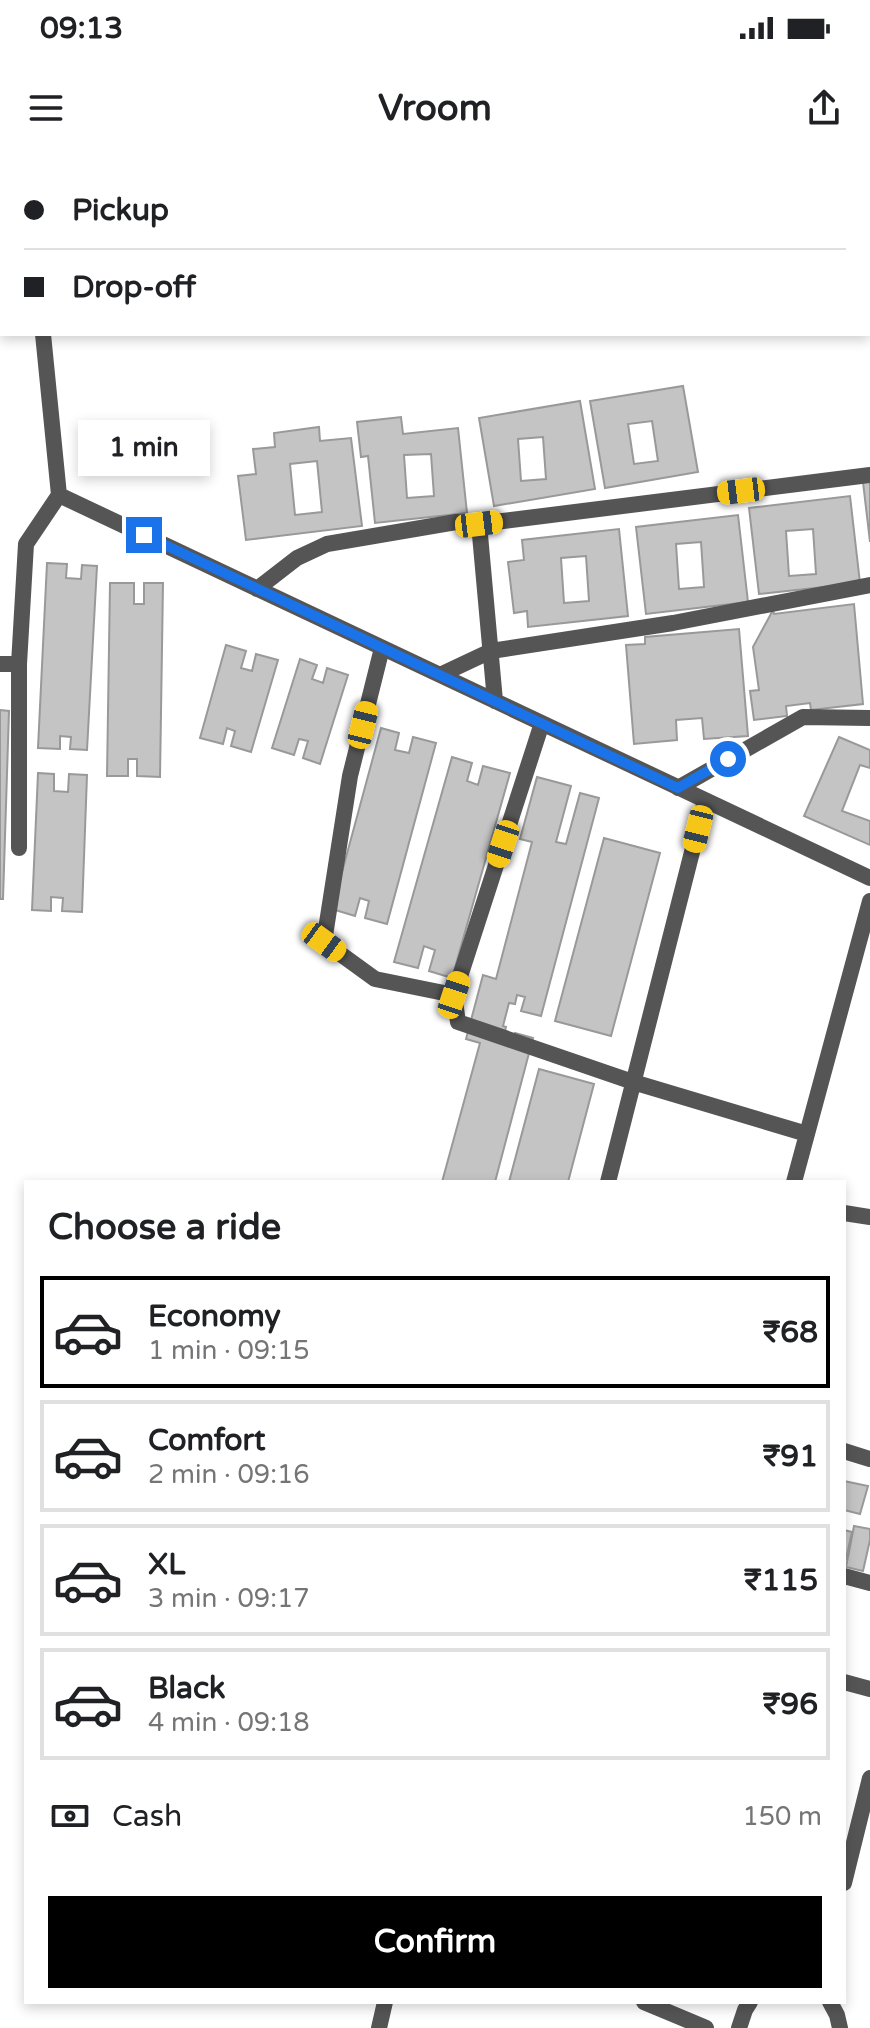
<!DOCTYPE html>
<meta charset="utf-8">
<style>
body{margin:0;font-family:"Varela Round",sans-serif;background:#f2f2f2;color:#202124;height:100vh;display:flex;flex-direction:column;font-size:30px;white-space:nowrap}
*{box-sizing:border-box;margin:0}
p{font-size:26px;color:#757577}
.icon{flex:none;width:44px;height:44px;fill:none;stroke:currentColor;stroke-width:2;stroke-linecap:round;stroke-linejoin:round}
.map{position:relative;flex:1;overflow:hidden}
.side{position:absolute;left:24px;top:1020px;width:822px;height:824px;display:flex;flex-direction:column;background:#fff;border-radius:0px;box-shadow:0 4px 12px #0003}
.side>*{flex:none}
.guide{position:absolute;left:0px;top:0px;width:870px;height:176px;box-shadow:0 4px 12px #0003;display:grid;align-content:center;height:176px;padding:0 24px;background:#fff}
.end{position:absolute;width:36px;height:36px;margin:-18px;border:10px solid #1a73e8;background:#fff;box-shadow:0 0 0 4px #fff}
.from{border-radius:50%}
.bubble{position:absolute;height:56px;border-radius:0px;background:#fff;box-shadow:0 4px 12px #0003;font-size:26px;font-weight:800;line-height:56px;text-align:center}
.car{position:absolute;width:24px;height:48px;margin:-24px -12px;border-radius:10px;box-shadow:0 0 6px 2px #0007;background:linear-gradient(#f5c518 24%,#345 0 40%,#f5c518 0 76%,#345 0 86%,#f5c518 0)}
.guide b{display:flex;align-items:center;gap:28px;height:76px;font-size:30px}
.guide b+b{border-top:2px solid #e0e0e0}
.guide i{width:20px;height:20px;background:#202124}
ul{padding:0;list-style:none}
li{display:flex;align-items:center;gap:24px;height:112px;margin:0 16px 12px;padding:0 8px;border:4px solid #e0e0e0;border-radius:0px}
li div{flex:1}
li b{display:block;font-size:30px}
li em{font-style:normal;font-weight:800}
li.on{border-color:#000}
li>.icon{width:72px;height:72px;stroke-width:1.5}
h2{padding:0 24px;font-size:36px;line-height:96px}
.pay{display:flex;align-items:center;gap:20px;height:88px;padding:0 24px;font-size:30px}
.pay p{margin-inline-start:auto}
.action{display:flex;gap:16px;margin-top:auto;padding:16px 24px}
.action a{flex:1;height:92px;border-radius:0px;background:#000;color:#fff;font-size:32px;font-weight:800;line-height:92px;text-align:center}
.status{display:flex;justify-content:space-between;align-items:center;height:56px;padding:0 40px;background:#fff;direction:ltr}
.status svg{height:22px;fill:currentColor}
header{display:flex;justify-content:space-between;align-items:center;height:104px;padding:0 24px;background:#fff;font-size:36px;font-weight:800}
.map>svg:first-child{display:block}
</style>
<div class="status"><b>09:13</b><svg viewBox="0 0 49 12"><path d="M0 12V9h3v3zM5 12V6h3v6zM10 12V3h3v9zM15 12V0h3v12zM26 1h20v11H26zM47 4h2v5h-2z"/></svg></div>
<header><svg class="icon" aria-label="menu" viewBox="0 0 24 24"><path d="M4 6h16M4 12h16M4 18h16"/></svg>Vroom<svg class="icon" aria-label="share" viewBox="0 0 24 24"><path d="M12 15V3M7 8l5-5 5 5M5 13v7h14v-7"/></svg></header>
<div class="map">
<svg width="870" height="1868" viewBox="0 0 870 1868">
<rect width="100%" height="100%" fill="#fff"/>
<!-- building -->
<path fill="#c4c4c4" stroke="#999" stroke-width="2" fill-rule="evenodd" d="M 683,226 L 698,312 L 605,328 L 590,241 ZM 652,261 L 658,301 L 634,304 L 628,264 Z
M 580,241 L 595,329 L 494,346 L 479,258 ZM 543,277 L 546,319 L 521,321 L 518,279 Z
M 401,257 L 403,274 L 458,268 L 467,353 L 375,363 L 368,296 L 361,297 L 357,262 ZM 431,294 L 434,336 L 407,338 L 404,295 Z
M 319,267 L 320,281 L 351,278 L 362,366 L 246,380 L 238,316 L 256,314 L 253,289 L 275,287 L 274,273 ZM 317,301 L 322,352 L 295,355 L 290,304 Z
M 863,322 L 870,322 L 870,382 Z
M 850,336 L 860,423 L 759,434 L 749,348 ZM 813,369 L 816,414 L 789,416 L 786,371 Z
M 738,355 L 748,442 L 646,454 L 636,367 ZM 701,382 L 704,427 L 679,429 L 676,384 Z
M 619,369 L 628,456 L 528,467 L 527,451 L 514,453 L 508,402 L 524,400 L 522,380 ZM 586,396 L 589,441 L 564,443 L 561,398 Z
M 47,403 L 67,404 L 66,418 L 81,419 L 82,405 L 97,406 L 87,590 L 70,589 L 71,577 L 60,576 L 60,589 L 38,588 Z
M 110,423 L 134,423 L 134,444 L 144,444 L 144,423 L 163,423 L 160,617 L 137,616 L 137,599 L 128,599 L 128,616 L 107,616 Z
M 854,444 L 863,544 L 811,550 L 810,543 L 786,546 L 787,556 L 754,560 L 750,531 L 759,530 L 753,487 L 773,450 L 774,454 Z
M 739,469 L 748,576 L 704,579 L 702,558 L 676,560 L 677,580 L 634,584 L 626,485 L 645,484 L 645,477 Z
M 226,485 L 246,491 L 241,508 L 252,511 L 256,494 L 278,500 L 251,592 L 231,586 L 235,571 L 227,568 L 223,584 L 200,578 Z
M 300,499 L 317,505 L 312,519 L 323,523 L 327,508 L 348,515 L 320,604 L 303,598 L 308,581 L 299,579 L 294,595 L 272,588 Z
M 0,550 L 9,551 L 3,739 L 0,739 Z
M 381,568 L 399,573 L 395,590 L 409,593 L 413,577 L 436,583 L 387,764 L 365,758 L 369,741 L 360,738 L 355,756 L 332,749 Z
M 839,577 L 870,590 L 870,608 L 860,605 L 842,651 L 870,661 L 870,685 L 804,656 Z
M 452,597 L 472,603 L 467,621 L 478,625 L 483,606 L 510,613 L 452,818 L 429,811 L 435,790 L 424,786 L 418,808 L 394,802 Z
M 38,613 L 54,614 L 54,631 L 68,632 L 69,614 L 87,615 L 82,752 L 62,751 L 63,738 L 51,737 L 51,751 L 32,750 Z
M 537,617 L 571,626 L 556,682 L 566,684 L 580,633 L 599,638 L 541,856 L 521,851 L 525,837 L 517,835 L 515,844 L 509,843 L 503,866 L 506,867 L 502,883 L 511,885 L 515,873 L 533,878 L 495,1022 L 442,1022 L 480,883 L 466,879 L 483,815 L 496,819 L 532,682 L 520,679 Z
M 604,678 L 660,693 L 611,876 L 555,861 Z
M 539,909 L 594,924 L 568,1022 L 509,1022 Z
M 844,1321 L 868,1326 L 860,1354 L 844,1350 Z
M 854,1366 L 870,1369 L 870,1380 L 863,1411 L 846,1407 Z
M 844,1370 L 852,1372 L 846,1399 L 844,1398 Z"/>
<g fill="none" stroke-linecap="round" stroke-linejoin="round">
<!-- minor -->
<path stroke="#555" stroke-width="16" d="M 34,0 L 34,2
M 0,122 L 2,122
M 43,174 L 59,335 L 870,718
M 479,364 L 495,541
M 257,429 L 297,398 L 327,384 L 456,362 L 479,364 L 870,315
M 382,488 L 350,616 L 324,782 L 375,819 L 454,835
M 0,504 L 19,504
M 440,515 L 491,491 L 673,463 L 870,425
M 542,563 L 454,835 L 458,862 L 633,922 L 807,974
M 678,628 L 803,557 L 870,558
M 19,688 L 19,504 L 26,384 L 59,335
M 608,1022 L 705,641
M 794,1022 L 870,741
M 844,1053 L 870,1057
M 844,1291 L 870,1299
M 844,1416 L 870,1423
M 844,1522 L 870,1529
M 844,1723 L 870,1618
M 644,1842 L 706,1868
M 830,1842 L 837,1855 L 840,1868
M 379,1868 L 385,1842
M 739,1868 L 745,1850 L 750,1842"/>
</g>
<g fill="none" stroke-linecap="round" stroke-linejoin="round">
<!-- route -->
<path stroke="#1a73e8" stroke-width="10" d="M 144,375 L 678,628 L 728,599"/>
</g>
</svg>
<i class="end from" style="left:728px;top:599px"></i>
<i class="end" style="left:144px;top:375px"></i>
<div class="bubble" style="left:78px;top:260px;width:132px">1 min</div>
<i class="car" style="left:741px;top:331px;rotate:263deg"></i>
<i class="car" style="left:479px;top:364px;rotate:83deg"></i>
<i class="car" style="left:363px;top:565px;rotate:14deg"></i>
<i class="car" style="left:698px;top:669px;rotate:194deg"></i>
<i class="car" style="left:503px;top:684px;rotate:198deg"></i>
<i class="car" style="left:324px;top:782px;rotate:126deg"></i>
<i class="car" style="left:454px;top:835px;rotate:18deg"></i>
<div class="guide">
<b><i class="from"></i>Pickup</b>
<b><i></i>Drop-off</b>
</div>
<section class="side">
<h2>Choose a ride</h2>
<ul>
<li class="on"><svg class="icon" aria-label="car" viewBox="0 0 24 24"><path d="M5 17H2v-5l4-1 3-4h7l3 4 3 1v5h-3M9 17h6M6 11h13"/><circle cx="7" cy="17" r="2"/><circle cx="17" cy="17" r="2"/></svg><div><b>Economy</b><p>1 min · 09:15</p></div><em>₹68</em></li>
<li><svg class="icon" aria-label="car" viewBox="0 0 24 24"><path d="M5 17H2v-5l4-1 3-4h7l3 4 3 1v5h-3M9 17h6M6 11h13"/><circle cx="7" cy="17" r="2"/><circle cx="17" cy="17" r="2"/></svg><div><b>Comfort</b><p>2 min · 09:16</p></div><em>₹91</em></li>
<li><svg class="icon" aria-label="car" viewBox="0 0 24 24"><path d="M5 17H2v-5l4-1 3-4h7l3 4 3 1v5h-3M9 17h6M6 11h13"/><circle cx="7" cy="17" r="2"/><circle cx="17" cy="17" r="2"/></svg><div><b>XL</b><p>3 min · 09:17</p></div><em>₹115</em></li>
<li><svg class="icon" aria-label="car" viewBox="0 0 24 24"><path d="M5 17H2v-5l4-1 3-4h7l3 4 3 1v5h-3M9 17h6M6 11h13"/><circle cx="7" cy="17" r="2"/><circle cx="17" cy="17" r="2"/></svg><div><b>Black</b><p>4 min · 09:18</p></div><em>₹96</em></li>
</ul>
<div class="pay"><svg class="icon" aria-label="cash" viewBox="0 0 24 24"><path d="M3 7h18v10H3z"/><circle cx="12" cy="12" r="2"/></svg>Cash<p>150 m</p></div>
<div class="action"><a>Confirm</a></div>
</section>
</div>
